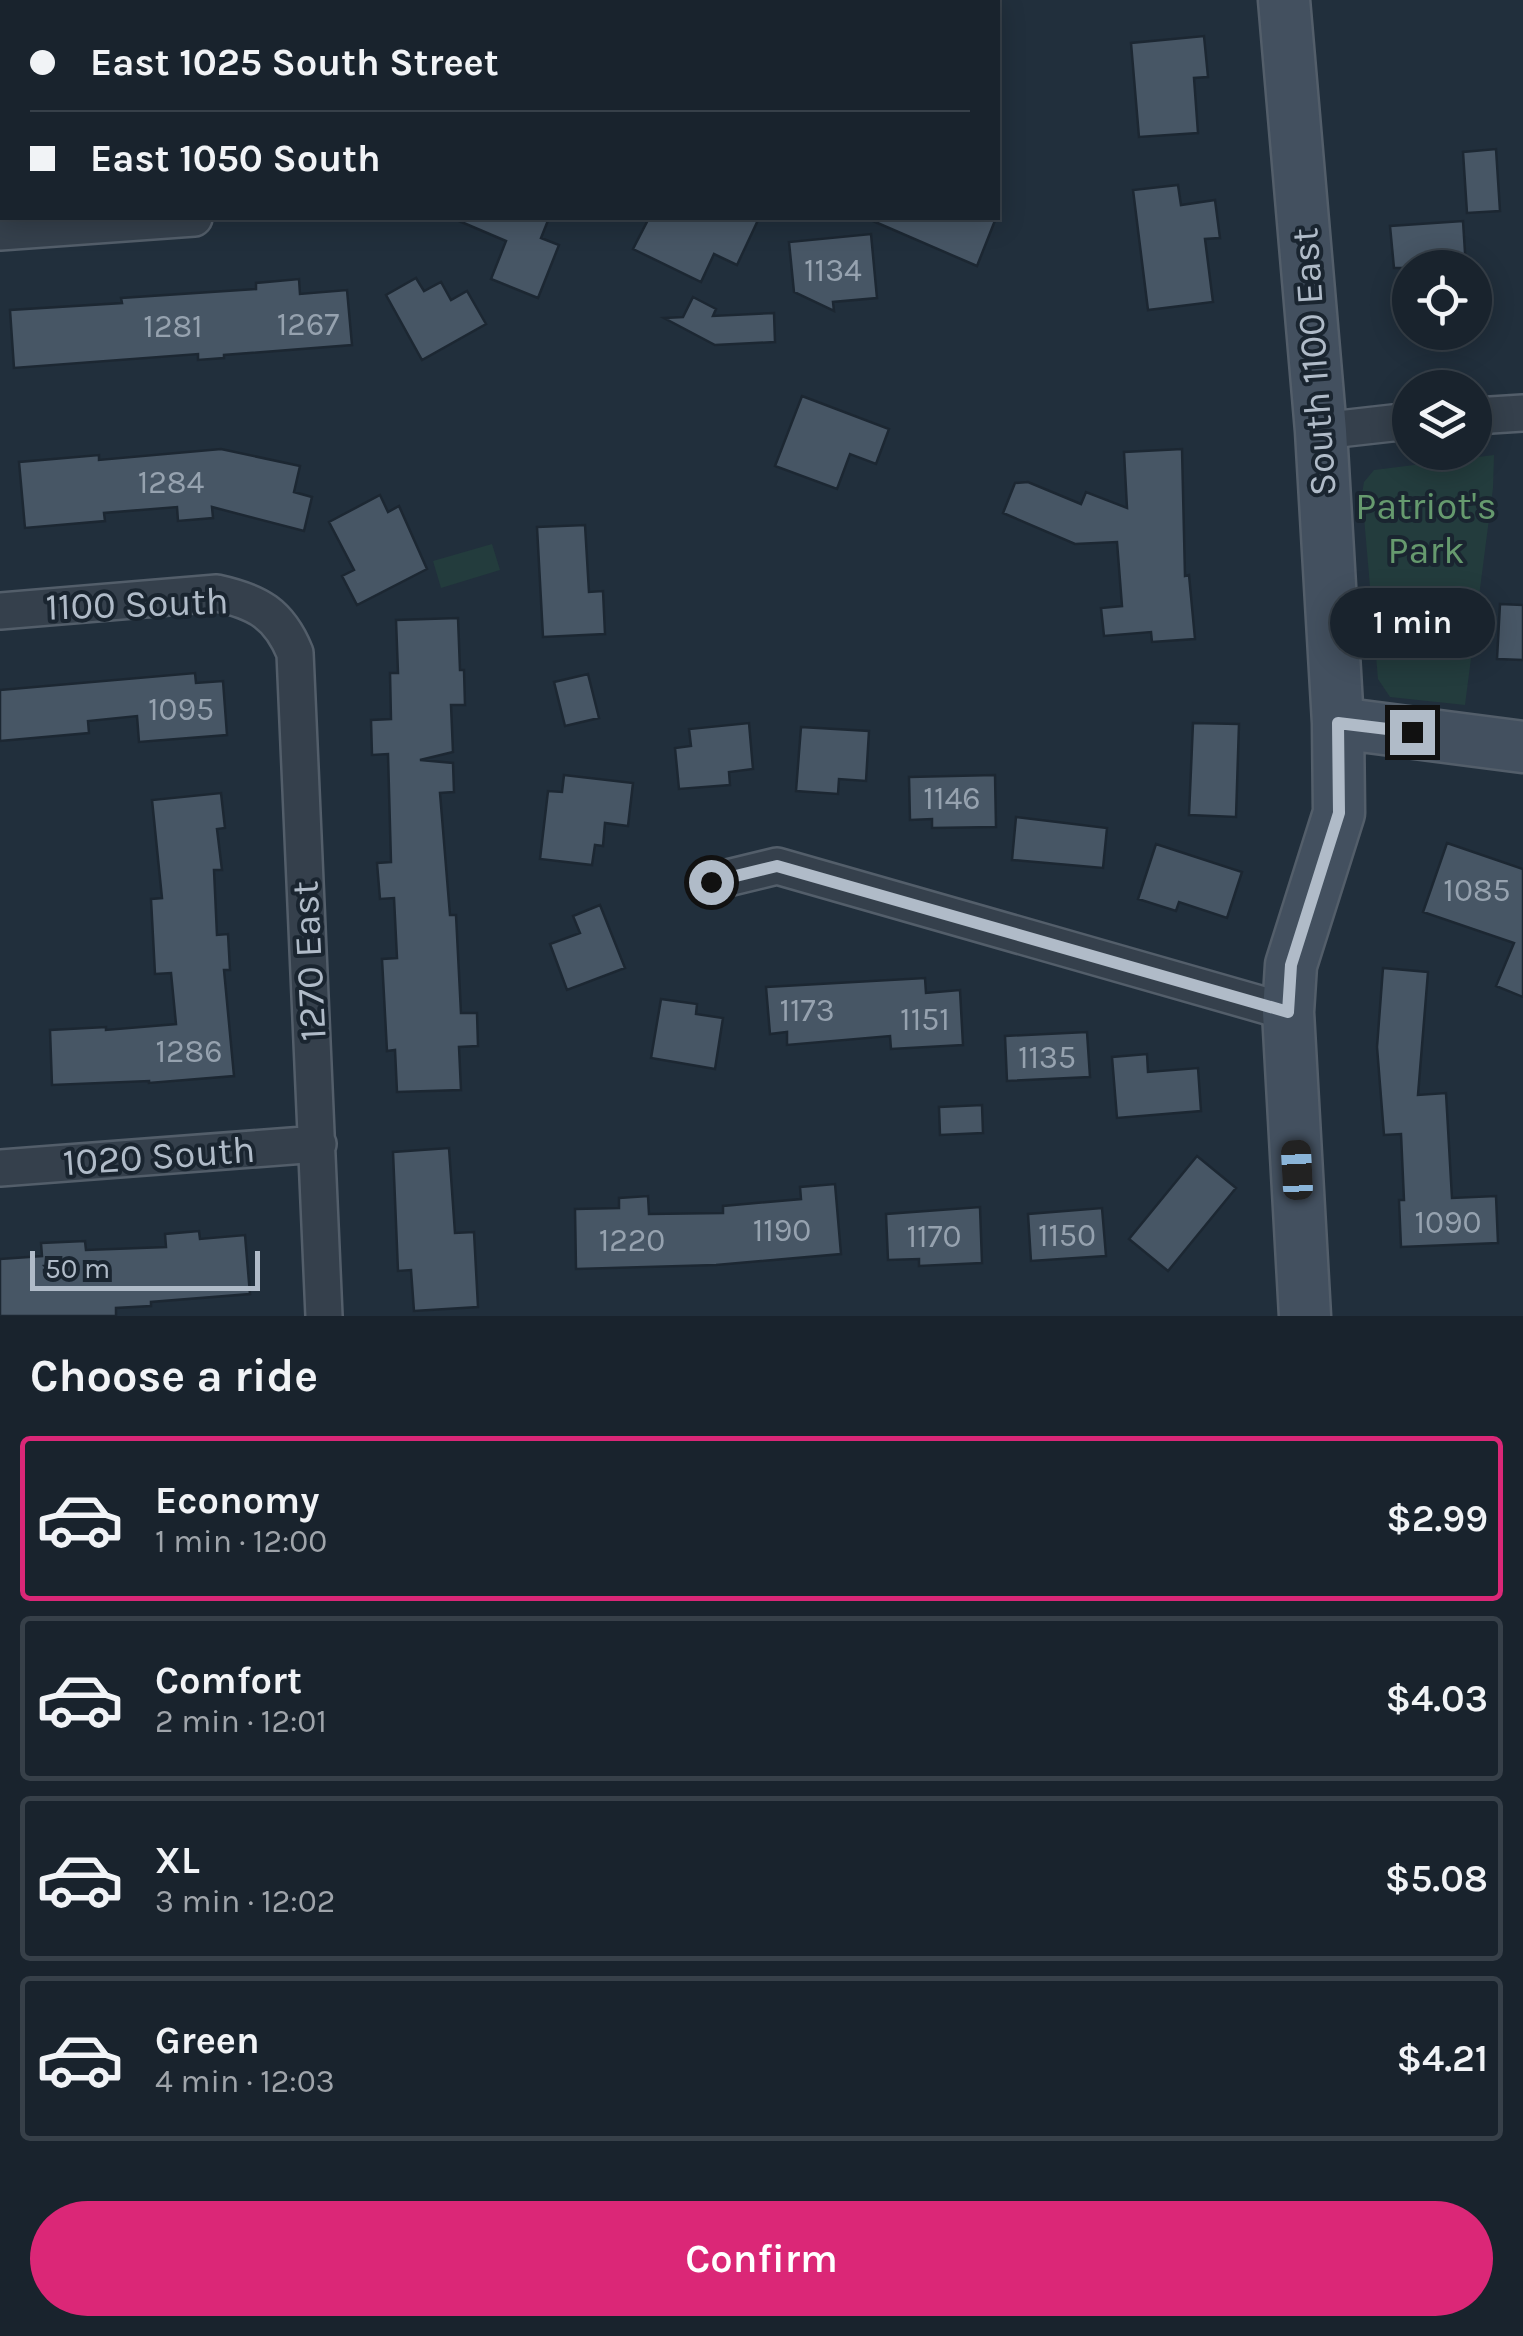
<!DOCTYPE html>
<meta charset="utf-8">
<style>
body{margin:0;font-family:Karla,sans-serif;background:#262f39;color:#f1f3f6;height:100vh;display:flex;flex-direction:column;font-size:38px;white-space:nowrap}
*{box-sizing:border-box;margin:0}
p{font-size:32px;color:#9fa4aa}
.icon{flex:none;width:55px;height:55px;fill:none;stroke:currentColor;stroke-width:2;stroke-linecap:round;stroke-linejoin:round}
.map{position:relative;height:1316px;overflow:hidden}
.panel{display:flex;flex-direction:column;background:#19232d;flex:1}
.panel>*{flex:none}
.banner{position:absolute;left:0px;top:0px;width:1000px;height:220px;box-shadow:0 5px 25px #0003,0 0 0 2px #374049;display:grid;align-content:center;height:220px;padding:0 30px;background:#19232d}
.fabs{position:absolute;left:1392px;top:250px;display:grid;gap:20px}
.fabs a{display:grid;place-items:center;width:100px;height:100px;border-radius:50%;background:#19232d;box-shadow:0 5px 25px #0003,0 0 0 2px #374049;font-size:50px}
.scale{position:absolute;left:30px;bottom:25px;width:230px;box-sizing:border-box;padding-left:10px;border:5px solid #b0bbc8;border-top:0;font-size:28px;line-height:35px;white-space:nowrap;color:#b0bbc8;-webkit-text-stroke:8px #1a2530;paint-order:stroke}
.end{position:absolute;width:45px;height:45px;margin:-22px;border:12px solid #b0bbc8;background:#111;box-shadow:0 0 0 5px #111}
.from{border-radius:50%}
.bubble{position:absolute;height:70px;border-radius:35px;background:#19232d;box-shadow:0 5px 25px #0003,0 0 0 2px #374049;font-size:32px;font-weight:600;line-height:70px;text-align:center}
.car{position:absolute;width:30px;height:60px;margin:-30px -15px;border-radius:12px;box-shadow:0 0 8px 2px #0007;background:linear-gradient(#222 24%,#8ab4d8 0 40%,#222 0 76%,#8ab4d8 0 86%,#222 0)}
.banner b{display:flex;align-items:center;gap:35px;height:95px;font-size:38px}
.banner b+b{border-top:2px solid #374049}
.banner i{width:25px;height:25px;background:#f1f3f6}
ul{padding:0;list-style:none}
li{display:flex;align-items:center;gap:30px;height:165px;margin:0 20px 15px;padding:0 10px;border:5px solid #374049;border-radius:10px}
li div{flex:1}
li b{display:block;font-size:38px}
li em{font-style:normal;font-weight:600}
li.current{border-color:#db2777}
li>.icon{width:90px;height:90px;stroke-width:1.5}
h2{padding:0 30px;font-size:45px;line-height:120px}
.primary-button{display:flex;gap:20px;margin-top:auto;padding:20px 30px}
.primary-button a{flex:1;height:115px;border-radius:60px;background:#db2777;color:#fff;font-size:40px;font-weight:600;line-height:115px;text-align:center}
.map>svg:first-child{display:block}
</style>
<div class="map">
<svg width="1523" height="1316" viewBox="0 0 1523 1316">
<rect width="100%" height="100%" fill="#212f3c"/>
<!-- green -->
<path fill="#233c3d" d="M 1494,455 L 1493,488 L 1465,705 L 1390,697 L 1378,679 L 1362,494 L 1364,482 L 1374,470 Z
M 492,544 L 500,570 L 441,588 L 433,561 Z"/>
<!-- building -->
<path fill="#475665" stroke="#1c2732" stroke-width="2.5" d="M 1204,36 L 1208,77 L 1194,78 L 1198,133 L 1139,137 L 1131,43 Z
M 1496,149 L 1500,211 L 1467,213 L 1463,152 Z
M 1178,185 L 1181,205 L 1215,200 L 1220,238 L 1205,239 L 1213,302 L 1148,310 L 1133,190 Z
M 452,218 L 549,218 L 541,238 L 559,245 L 538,298 L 491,279 L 506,241 Z
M 649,218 L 759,218 L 737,265 L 714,254 L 701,282 L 633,249 Z
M 866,218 L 996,218 L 977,266 Z
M 1463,221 L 1466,268 L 1394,268 L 1390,226 Z
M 871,234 L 877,298 L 833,302 L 834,311 L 794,292 L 789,242 Z
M 416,278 L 424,291 L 441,282 L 451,300 L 467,291 L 486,324 L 422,360 L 386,295 Z
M 299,279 L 300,294 L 347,290 L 352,345 L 224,355 L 224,358 L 198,360 L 198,354 L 14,368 L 10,310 L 122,303 L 121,298 L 256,289 L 256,283 Z
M 693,297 L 716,309 L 713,316 L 774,313 L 775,342 L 715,345 L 664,318 L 683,317 Z
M 802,396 L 889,429 L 876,464 L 850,454 L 837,489 L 775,466 Z
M 221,449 L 300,466 L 294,492 L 312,497 L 304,531 L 212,507 L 213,518 L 178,521 L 177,507 L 104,513 L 105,521 L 25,528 L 19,462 L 99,455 L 99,460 Z
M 1182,449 L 1185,576 L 1189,575 L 1195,639 L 1152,642 L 1151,632 L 1104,636 L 1101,608 L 1122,606 L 1117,542 L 1075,544 L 1003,513 L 1015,483 L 1028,482 L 1081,504 L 1086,492 L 1127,508 L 1124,452 Z
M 380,495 L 388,512 L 399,506 L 427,569 L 357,605 L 342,576 L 354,570 L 329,522 Z
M 585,525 L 589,592 L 603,591 L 605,634 L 543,637 L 537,527 Z
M 1500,604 L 1523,605 L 1523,660 L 1497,659 Z
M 458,618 L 460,670 L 464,670 L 465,705 L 451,705 L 453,752 L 420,760 L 453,763 L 454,792 L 440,793 L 450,915 L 456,915 L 461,1013 L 477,1013 L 478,1046 L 459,1047 L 461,1090 L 397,1092 L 395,1050 L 387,1051 L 382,959 L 397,958 L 394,898 L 380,899 L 377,863 L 391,862 L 388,754 L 372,755 L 371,720 L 391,719 L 390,673 L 398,673 L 396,620 Z
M 195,673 L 196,683 L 223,681 L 227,735 L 139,742 L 137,716 L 88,721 L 89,733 L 0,741 L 0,690 Z
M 588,674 L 599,718 L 565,726 L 554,682 Z
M 749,723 L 753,769 L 729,772 L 730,785 L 679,789 L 675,748 L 691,746 L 689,729 Z
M 1193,723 L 1239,724 L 1236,817 L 1189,815 Z
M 801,727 L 869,731 L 866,781 L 839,779 L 838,794 L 796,791 Z
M 564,775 L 633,783 L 628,826 L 605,823 L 603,846 L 595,845 L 592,865 L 540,859 L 548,791 L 562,792 Z
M 995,775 L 996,827 L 932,828 L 932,819 L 910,820 L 909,777 Z
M 221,793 L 225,828 L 217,829 L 222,870 L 214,870 L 217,935 L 228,934 L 230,970 L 224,970 L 234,1076 L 149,1083 L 149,1081 L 52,1085 L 50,1030 L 106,1027 L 106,1030 L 176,1024 L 171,973 L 155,974 L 151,899 L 162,898 L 152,800 Z
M 1016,817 L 1107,828 L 1103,868 L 1012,860 Z
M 1447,843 L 1523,869 L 1523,997 L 1496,986 L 1514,943 L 1423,912 Z
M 1156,844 L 1242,872 L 1227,918 L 1179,902 L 1176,911 L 1138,899 Z
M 600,905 L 625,968 L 567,990 L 550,944 L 580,933 L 573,916 Z
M 1383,968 L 1428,972 L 1418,1095 L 1446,1093 L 1452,1198 L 1496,1196 L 1498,1243 L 1401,1247 L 1399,1200 L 1404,1200 L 1401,1134 L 1384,1135 L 1377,1047 Z
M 925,978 L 926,993 L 960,990 L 963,1045 L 891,1049 L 890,1036 L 787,1045 L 787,1032 L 770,1034 L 766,987 Z
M 661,999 L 697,1004 L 696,1014 L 723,1018 L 715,1069 L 651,1058 Z
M 1087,1032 L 1090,1077 L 1007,1081 L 1005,1036 Z
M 1147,1054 L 1148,1072 L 1198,1068 L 1201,1111 L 1117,1118 L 1112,1057 Z
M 982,1105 L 983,1133 L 940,1135 L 939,1107 Z
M 449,1148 L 455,1233 L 474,1232 L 478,1307 L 414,1311 L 411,1270 L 398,1271 L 393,1152 Z
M 1197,1156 L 1236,1188 L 1168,1271 L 1129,1239 Z
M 835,1184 L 841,1254 L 716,1265 L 576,1269 L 575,1209 L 619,1208 L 619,1198 L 648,1196 L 649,1214 L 723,1213 L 723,1206 L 801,1199 L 800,1187 Z
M 980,1207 L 982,1263 L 919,1266 L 919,1259 L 888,1260 L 886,1214 Z
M 1102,1208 L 1106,1256 L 1031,1261 L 1028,1214 Z
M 199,1231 L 200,1239 L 245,1235 L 250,1294 L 151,1302 L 151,1306 L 116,1308 L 116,1316 L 0,1316 L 0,1259 L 42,1256 L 41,1243 L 85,1241 L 86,1250 L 166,1247 L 165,1234 Z"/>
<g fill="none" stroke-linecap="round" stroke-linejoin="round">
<!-- street casing -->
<g stroke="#535e6a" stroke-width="40">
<path id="street" d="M 396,0 L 397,2
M 797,0 L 797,2
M 0,232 L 194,218
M 1475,416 L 1523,413
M 1321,431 L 1410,421
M 0,611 L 217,593 C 258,602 279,614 295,653 L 324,1316
M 711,882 L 777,866 L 1288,1012
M 0,1168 L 318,1144"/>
</g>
<!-- secondary casing -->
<g stroke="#535e6a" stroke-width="55">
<path id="secondary" d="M 1284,0 L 1321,431 L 1338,723 L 1339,813 L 1291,965 L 1288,1012 L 1305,1316
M 1338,723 L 1523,747"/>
</g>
<!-- street -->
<use href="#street" stroke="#35404c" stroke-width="35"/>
<!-- secondary -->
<use href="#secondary" stroke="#43505f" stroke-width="50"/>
</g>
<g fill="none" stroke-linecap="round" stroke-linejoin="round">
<!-- route -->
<path stroke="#b0bbc8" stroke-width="12" d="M 711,882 L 777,866 L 1288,1012 L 1291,965 L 1339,813 L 1338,723 L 1412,732"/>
</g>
<g text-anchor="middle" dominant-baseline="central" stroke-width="8" stroke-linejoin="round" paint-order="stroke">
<!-- number labels -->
<g font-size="32" fill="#96a2af">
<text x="833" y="270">1134</text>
<text x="308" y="324">1267</text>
<text x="173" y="326">1281</text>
<text x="171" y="482">1284</text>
<text x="181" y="709">1095</text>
<text x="952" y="798">1146</text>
<text x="1477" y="890">1085</text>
<text x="807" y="1010">1173</text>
<text x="925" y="1019">1151</text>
<text x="189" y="1051">1286</text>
<text x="1047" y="1057">1135</text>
<text x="1448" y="1222">1090</text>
<text x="782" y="1230">1190</text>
<text x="1067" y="1235">1150</text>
<text x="934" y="1236">1170</text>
<text x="632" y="1240">1220</text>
</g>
<!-- street labels -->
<g font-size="38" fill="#b0bbc8" stroke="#1a2530">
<text transform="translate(1314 362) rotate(-94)">South 1100 East</text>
<text transform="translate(137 604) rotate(-2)">1100 South</text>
<text transform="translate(309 961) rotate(-93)">1270 East</text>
<text transform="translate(159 1156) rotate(-4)">1020 South</text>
</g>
<!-- park labels -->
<g font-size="38" fill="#669a6e" stroke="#1a2530">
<text x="1426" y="506">Patriot's<tspan x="1426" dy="44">Park</tspan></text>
</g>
</g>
</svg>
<div class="fabs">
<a><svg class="icon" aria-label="locate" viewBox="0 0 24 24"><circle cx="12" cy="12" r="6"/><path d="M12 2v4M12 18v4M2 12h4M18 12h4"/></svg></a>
<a><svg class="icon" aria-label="layers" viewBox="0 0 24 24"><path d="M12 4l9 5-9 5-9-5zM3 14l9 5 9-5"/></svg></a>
</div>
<div class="scale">50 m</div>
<i class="end from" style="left:711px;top:882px"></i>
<i class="end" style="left:1412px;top:732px"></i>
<div class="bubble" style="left:1330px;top:588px;width:165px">1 min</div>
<i class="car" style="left:1297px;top:1170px;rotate:357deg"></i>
<div class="banner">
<b><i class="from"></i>East 1025 South Street</b>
<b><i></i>East 1050 South</b>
</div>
</div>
<section class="panel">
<h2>Choose a ride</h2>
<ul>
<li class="current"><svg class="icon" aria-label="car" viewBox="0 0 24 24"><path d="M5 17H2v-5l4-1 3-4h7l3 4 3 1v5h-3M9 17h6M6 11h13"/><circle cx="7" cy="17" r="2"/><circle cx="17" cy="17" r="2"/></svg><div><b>Economy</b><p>1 min · 12:00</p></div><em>$2.99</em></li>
<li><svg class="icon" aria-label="car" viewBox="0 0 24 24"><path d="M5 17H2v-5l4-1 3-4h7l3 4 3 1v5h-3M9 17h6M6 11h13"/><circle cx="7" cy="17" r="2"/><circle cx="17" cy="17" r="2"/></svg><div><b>Comfort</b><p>2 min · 12:01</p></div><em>$4.03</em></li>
<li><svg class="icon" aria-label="car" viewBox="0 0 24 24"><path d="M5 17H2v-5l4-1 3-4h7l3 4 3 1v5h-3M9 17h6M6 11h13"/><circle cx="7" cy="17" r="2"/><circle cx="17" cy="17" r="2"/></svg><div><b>XL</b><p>3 min · 12:02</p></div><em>$5.08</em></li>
<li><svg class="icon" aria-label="car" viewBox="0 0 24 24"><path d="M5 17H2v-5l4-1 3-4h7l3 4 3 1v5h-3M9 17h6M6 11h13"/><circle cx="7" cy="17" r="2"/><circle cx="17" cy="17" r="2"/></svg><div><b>Green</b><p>4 min · 12:03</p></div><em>$4.21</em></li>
</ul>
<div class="primary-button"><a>Confirm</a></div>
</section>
